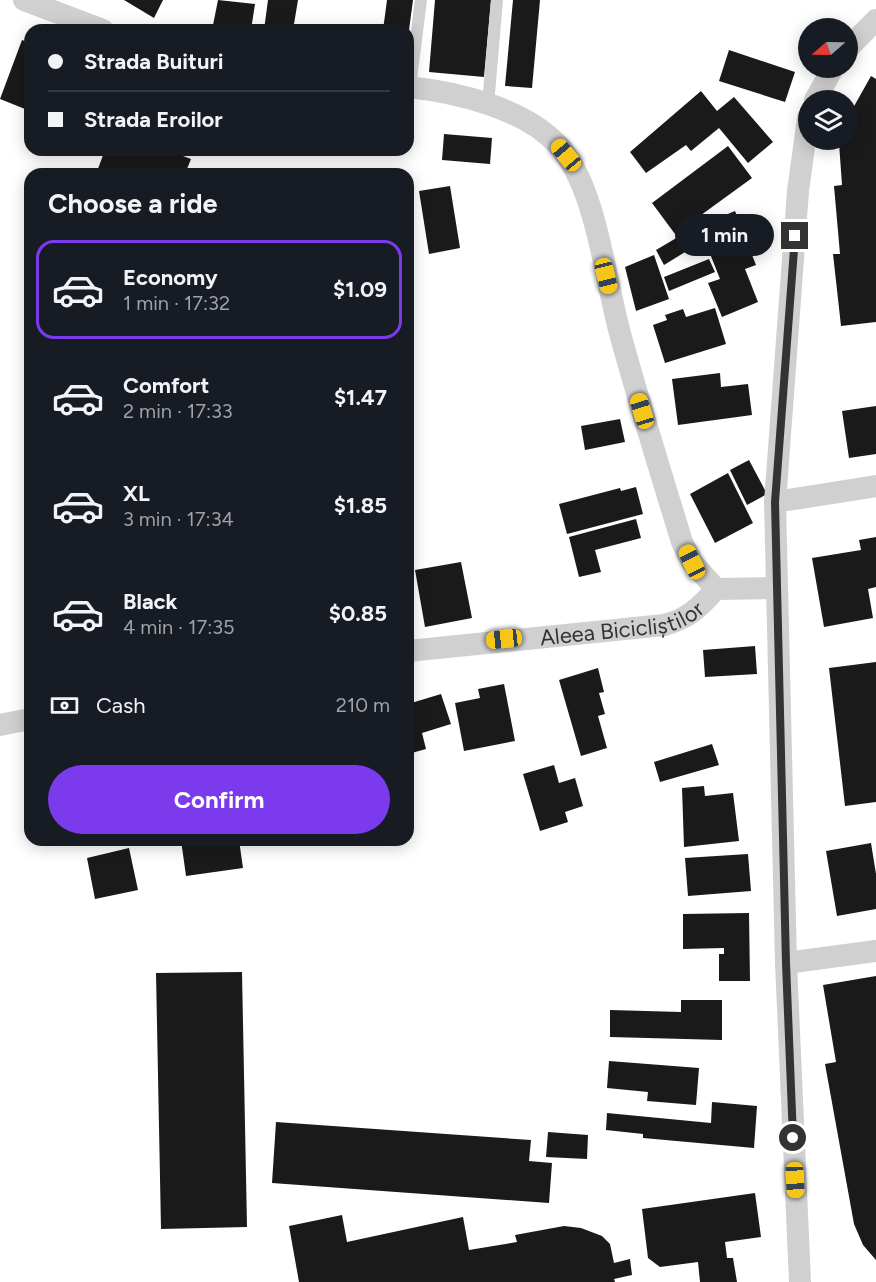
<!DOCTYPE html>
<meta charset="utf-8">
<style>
body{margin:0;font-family:Figtree,sans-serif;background:#242831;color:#f1f3f6;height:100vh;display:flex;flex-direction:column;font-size:22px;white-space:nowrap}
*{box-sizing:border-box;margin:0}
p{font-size:20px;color:#9ea1a6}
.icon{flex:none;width:33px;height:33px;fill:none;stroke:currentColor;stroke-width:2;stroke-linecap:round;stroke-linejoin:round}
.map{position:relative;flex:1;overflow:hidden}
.details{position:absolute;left:24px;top:168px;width:390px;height:678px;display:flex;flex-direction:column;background:#171b24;border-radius:18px;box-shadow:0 3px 15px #0003}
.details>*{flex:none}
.guide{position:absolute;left:24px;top:24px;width:390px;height:132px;border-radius:18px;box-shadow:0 3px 15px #0003;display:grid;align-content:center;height:132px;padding:0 24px;background:#171b24}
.needle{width:39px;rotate:250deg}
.buttons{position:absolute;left:798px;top:18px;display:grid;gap:12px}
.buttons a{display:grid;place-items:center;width:60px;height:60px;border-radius:50%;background:#171b24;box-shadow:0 3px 15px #0003;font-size:30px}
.end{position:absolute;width:27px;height:27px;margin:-14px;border:8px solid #333;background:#fff;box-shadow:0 0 0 3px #fff}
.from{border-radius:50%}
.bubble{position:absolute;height:42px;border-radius:21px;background:#171b24;box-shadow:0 3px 15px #0003;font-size:20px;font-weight:700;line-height:42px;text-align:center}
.car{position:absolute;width:18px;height:36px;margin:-18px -9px;border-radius:8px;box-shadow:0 0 4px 2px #0007;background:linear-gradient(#f5c518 24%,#345 0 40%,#f5c518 0 76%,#345 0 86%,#f5c518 0)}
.guide b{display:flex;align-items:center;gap:21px;height:57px;font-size:22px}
.guide b+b{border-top:2px solid #363941}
.guide i{width:15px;height:15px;background:#f1f3f6}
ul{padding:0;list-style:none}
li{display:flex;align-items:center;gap:18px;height:99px;margin:0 12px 9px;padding:0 12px;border:3px solid transparent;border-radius:18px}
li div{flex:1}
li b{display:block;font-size:22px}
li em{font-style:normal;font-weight:700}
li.on{border-color:#7c3aed}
li>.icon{width:54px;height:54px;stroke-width:1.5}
h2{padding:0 24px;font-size:27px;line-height:72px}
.pay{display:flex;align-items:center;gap:15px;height:66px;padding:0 24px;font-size:22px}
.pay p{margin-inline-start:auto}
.cta{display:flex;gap:12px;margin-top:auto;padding:12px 24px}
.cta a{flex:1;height:69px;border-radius:36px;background:#7c3aed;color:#fff;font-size:24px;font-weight:700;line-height:69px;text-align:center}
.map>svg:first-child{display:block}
</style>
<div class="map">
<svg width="876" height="1282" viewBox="0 0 876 1282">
<rect width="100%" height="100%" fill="#fff"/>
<!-- building -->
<path fill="#1a1a1a" d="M 124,0 L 163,0 L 154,18 Z
M 218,0 L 255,4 L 251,30 L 212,30 Z
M 268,0 L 298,0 L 293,30 L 264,30 Z
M 387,0 L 413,0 L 409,30 L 383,30 Z
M 435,0 L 491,0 L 484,77 L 429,72 Z
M 513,0 L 540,0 L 532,88 L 505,86 Z
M 22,40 L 30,43 L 30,111 L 0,99 Z
M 729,50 L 795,72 L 785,102 L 719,81 Z
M 871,76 L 876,79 L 876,322 L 841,326 L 833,254 L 840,254 L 834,186 L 842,185 L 839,143 L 841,140 L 848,140 L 848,117 Z
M 701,91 L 717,111 L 734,97 L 773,142 L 748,163 L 719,128 L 691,151 L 686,145 L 646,173 L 630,152 Z
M 444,134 L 492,138 L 490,164 L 442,160 Z
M 728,146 L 752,178 L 675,234 L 652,203 Z
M 105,150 L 167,150 L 191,159 L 185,174 L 96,174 Z
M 450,186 L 460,248 L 429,254 L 419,191 Z
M 735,211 L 756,265 L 745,269 L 758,302 L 722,317 L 708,283 L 720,279 L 699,226 Z
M 695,227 L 703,241 L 664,265 L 656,250 Z
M 654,255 L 669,299 L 636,311 L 625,267 Z
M 709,259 L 715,272 L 669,291 L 664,277 Z
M 715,308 L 726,344 L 665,363 L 653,325 L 667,320 L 665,315 L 683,309 L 686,317 Z
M 720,373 L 721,387 L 748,384 L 752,415 L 678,425 L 672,379 Z
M 876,406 L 876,454 L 849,458 L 842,411 Z
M 620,419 L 625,442 L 585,450 L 581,426 Z
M 749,460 L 767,494 L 747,505 L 730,470 Z
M 728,473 L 753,523 L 715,543 L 690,494 Z
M 636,487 L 643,514 L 567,534 L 559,504 L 620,488 L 621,491 Z
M 636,519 L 641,538 L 595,550 L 601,572 L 579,577 L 569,537 Z
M 876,537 L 876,587 L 868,589 L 873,618 L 824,627 L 812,558 L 861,550 L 859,540 Z
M 461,562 L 472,618 L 425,627 L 415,570 Z
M 755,646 L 757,674 L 705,677 L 703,650 Z
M 876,662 L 876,802 L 845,806 L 829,668 Z
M 598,668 L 604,692 L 599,693 L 605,714 L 598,716 L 607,748 L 581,756 L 559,680 Z
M 504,684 L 515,741 L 464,751 L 455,703 L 480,698 L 478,689 Z
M 441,694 L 451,724 L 422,733 L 426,749 L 408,754 L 408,704 Z
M 712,744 L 719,765 L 660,782 L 654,762 Z
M 554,765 L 559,783 L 575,778 L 583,806 L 565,812 L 568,822 L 540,831 L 523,774 Z
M 704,786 L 705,796 L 733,793 L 739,841 L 684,847 L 682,788 Z
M 181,840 L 239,840 L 243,868 L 186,876 Z
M 871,843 L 876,874 L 876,909 L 837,916 L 826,851 Z
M 129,848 L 138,890 L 95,899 L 87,858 Z
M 748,854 L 751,891 L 688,896 L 685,858 Z
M 749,913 L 750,981 L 719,981 L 719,954 L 724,954 L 724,948 L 683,949 L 683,914 Z
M 242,972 L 247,1227 L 161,1229 L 156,973 Z
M 876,976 L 876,1260 L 863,1245 L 854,1224 L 825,1064 L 836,1062 L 823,985 Z
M 681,1000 L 722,1000 L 722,1040 L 610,1037 L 610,1010 L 681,1012 Z
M 609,1061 L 699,1068 L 696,1105 L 647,1101 L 648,1092 L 607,1088 Z
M 712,1102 L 757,1106 L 754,1148 L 643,1138 L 643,1134 L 606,1130 L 607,1113 L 711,1123 Z
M 276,1122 L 531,1140 L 529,1161 L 552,1163 L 549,1203 L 272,1183 Z
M 548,1132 L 588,1135 L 587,1159 L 546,1157 Z
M 755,1193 L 761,1237 L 725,1242 L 727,1258 L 733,1258 L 737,1282 L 700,1282 L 698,1262 L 660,1267 L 648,1258 L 642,1209 Z
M 342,1215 L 347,1242 L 463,1217 L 469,1250 L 517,1242 L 515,1235 L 564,1226 L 581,1228 L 602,1236 L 610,1244 L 614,1263 L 630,1259 L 632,1275 L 614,1279 L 615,1282 L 299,1282 L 289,1226 Z"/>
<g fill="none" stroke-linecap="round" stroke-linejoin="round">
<!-- lane -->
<path stroke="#d0d0d0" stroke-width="12" d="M 410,87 L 421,0
M 488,105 L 497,0"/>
<!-- street -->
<g stroke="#d0d0d0" stroke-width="22">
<path d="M 24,0 L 103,30"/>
<path d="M 848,48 L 876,20"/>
<path d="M 408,87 C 456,92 524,108 558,145 C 597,187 605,281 621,337 C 640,406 661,474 682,542 L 692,562 L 716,589 L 777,588"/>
<path d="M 815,100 L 833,68"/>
<path d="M 775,502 L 876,486"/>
<path id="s1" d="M 408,651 L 664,625 C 688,619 700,607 716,589"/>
<path d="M 0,725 L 30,719"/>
<path d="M 786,963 L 876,951"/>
<path d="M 800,1282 L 786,963 L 775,502 L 798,191 L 808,118"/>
</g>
</g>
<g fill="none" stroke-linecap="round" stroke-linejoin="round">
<!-- route -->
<path stroke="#333" stroke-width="8" d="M 793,1138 L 786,963 L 775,502 L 795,236"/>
</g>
<g text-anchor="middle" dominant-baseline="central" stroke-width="6" stroke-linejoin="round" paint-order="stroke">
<!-- street labels -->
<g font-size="22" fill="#333" stroke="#fff">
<text stroke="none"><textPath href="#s1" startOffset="216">Aleea Bicicliștilor</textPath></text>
</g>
</g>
</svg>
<div class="buttons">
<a><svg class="needle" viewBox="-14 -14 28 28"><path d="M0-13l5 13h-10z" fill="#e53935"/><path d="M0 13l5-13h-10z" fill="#9ea1a6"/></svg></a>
<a><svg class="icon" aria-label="layers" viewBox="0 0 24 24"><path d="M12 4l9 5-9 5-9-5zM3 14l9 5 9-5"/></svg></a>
</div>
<i class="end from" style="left:793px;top:1138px"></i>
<i class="end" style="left:795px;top:236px"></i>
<div class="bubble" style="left:675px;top:214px;width:99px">1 min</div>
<i class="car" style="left:566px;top:155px;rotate:320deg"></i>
<i class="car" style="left:606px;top:276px;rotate:166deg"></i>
<i class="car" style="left:642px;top:411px;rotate:343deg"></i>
<i class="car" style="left:692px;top:562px;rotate:334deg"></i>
<i class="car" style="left:504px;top:639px;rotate:264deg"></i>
<i class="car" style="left:795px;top:1180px;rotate:177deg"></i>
<div class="guide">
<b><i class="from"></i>Strada Buituri</b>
<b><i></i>Strada Eroilor</b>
</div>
<section class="details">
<h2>Choose a ride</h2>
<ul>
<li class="on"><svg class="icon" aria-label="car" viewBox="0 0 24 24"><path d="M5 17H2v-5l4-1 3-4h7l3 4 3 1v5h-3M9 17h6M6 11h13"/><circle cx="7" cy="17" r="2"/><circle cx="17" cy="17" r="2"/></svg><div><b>Economy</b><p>1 min · 17:32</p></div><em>$1.09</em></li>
<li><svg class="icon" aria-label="car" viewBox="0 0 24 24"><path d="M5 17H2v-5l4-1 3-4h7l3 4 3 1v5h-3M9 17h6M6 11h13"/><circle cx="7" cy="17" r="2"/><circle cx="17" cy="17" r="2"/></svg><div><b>Comfort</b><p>2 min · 17:33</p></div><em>$1.47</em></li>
<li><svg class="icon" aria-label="car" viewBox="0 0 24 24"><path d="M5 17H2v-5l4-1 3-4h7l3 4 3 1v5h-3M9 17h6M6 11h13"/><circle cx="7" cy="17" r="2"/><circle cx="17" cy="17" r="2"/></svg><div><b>XL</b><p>3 min · 17:34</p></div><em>$1.85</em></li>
<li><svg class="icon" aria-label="car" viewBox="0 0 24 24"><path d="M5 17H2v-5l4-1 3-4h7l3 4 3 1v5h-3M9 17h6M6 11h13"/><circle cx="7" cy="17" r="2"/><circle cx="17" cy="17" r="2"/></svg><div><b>Black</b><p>4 min · 17:35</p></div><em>$0.85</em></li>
</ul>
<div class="pay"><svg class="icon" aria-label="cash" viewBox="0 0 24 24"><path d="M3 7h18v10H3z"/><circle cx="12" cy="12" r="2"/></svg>Cash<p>210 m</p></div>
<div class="cta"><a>Confirm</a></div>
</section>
</div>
